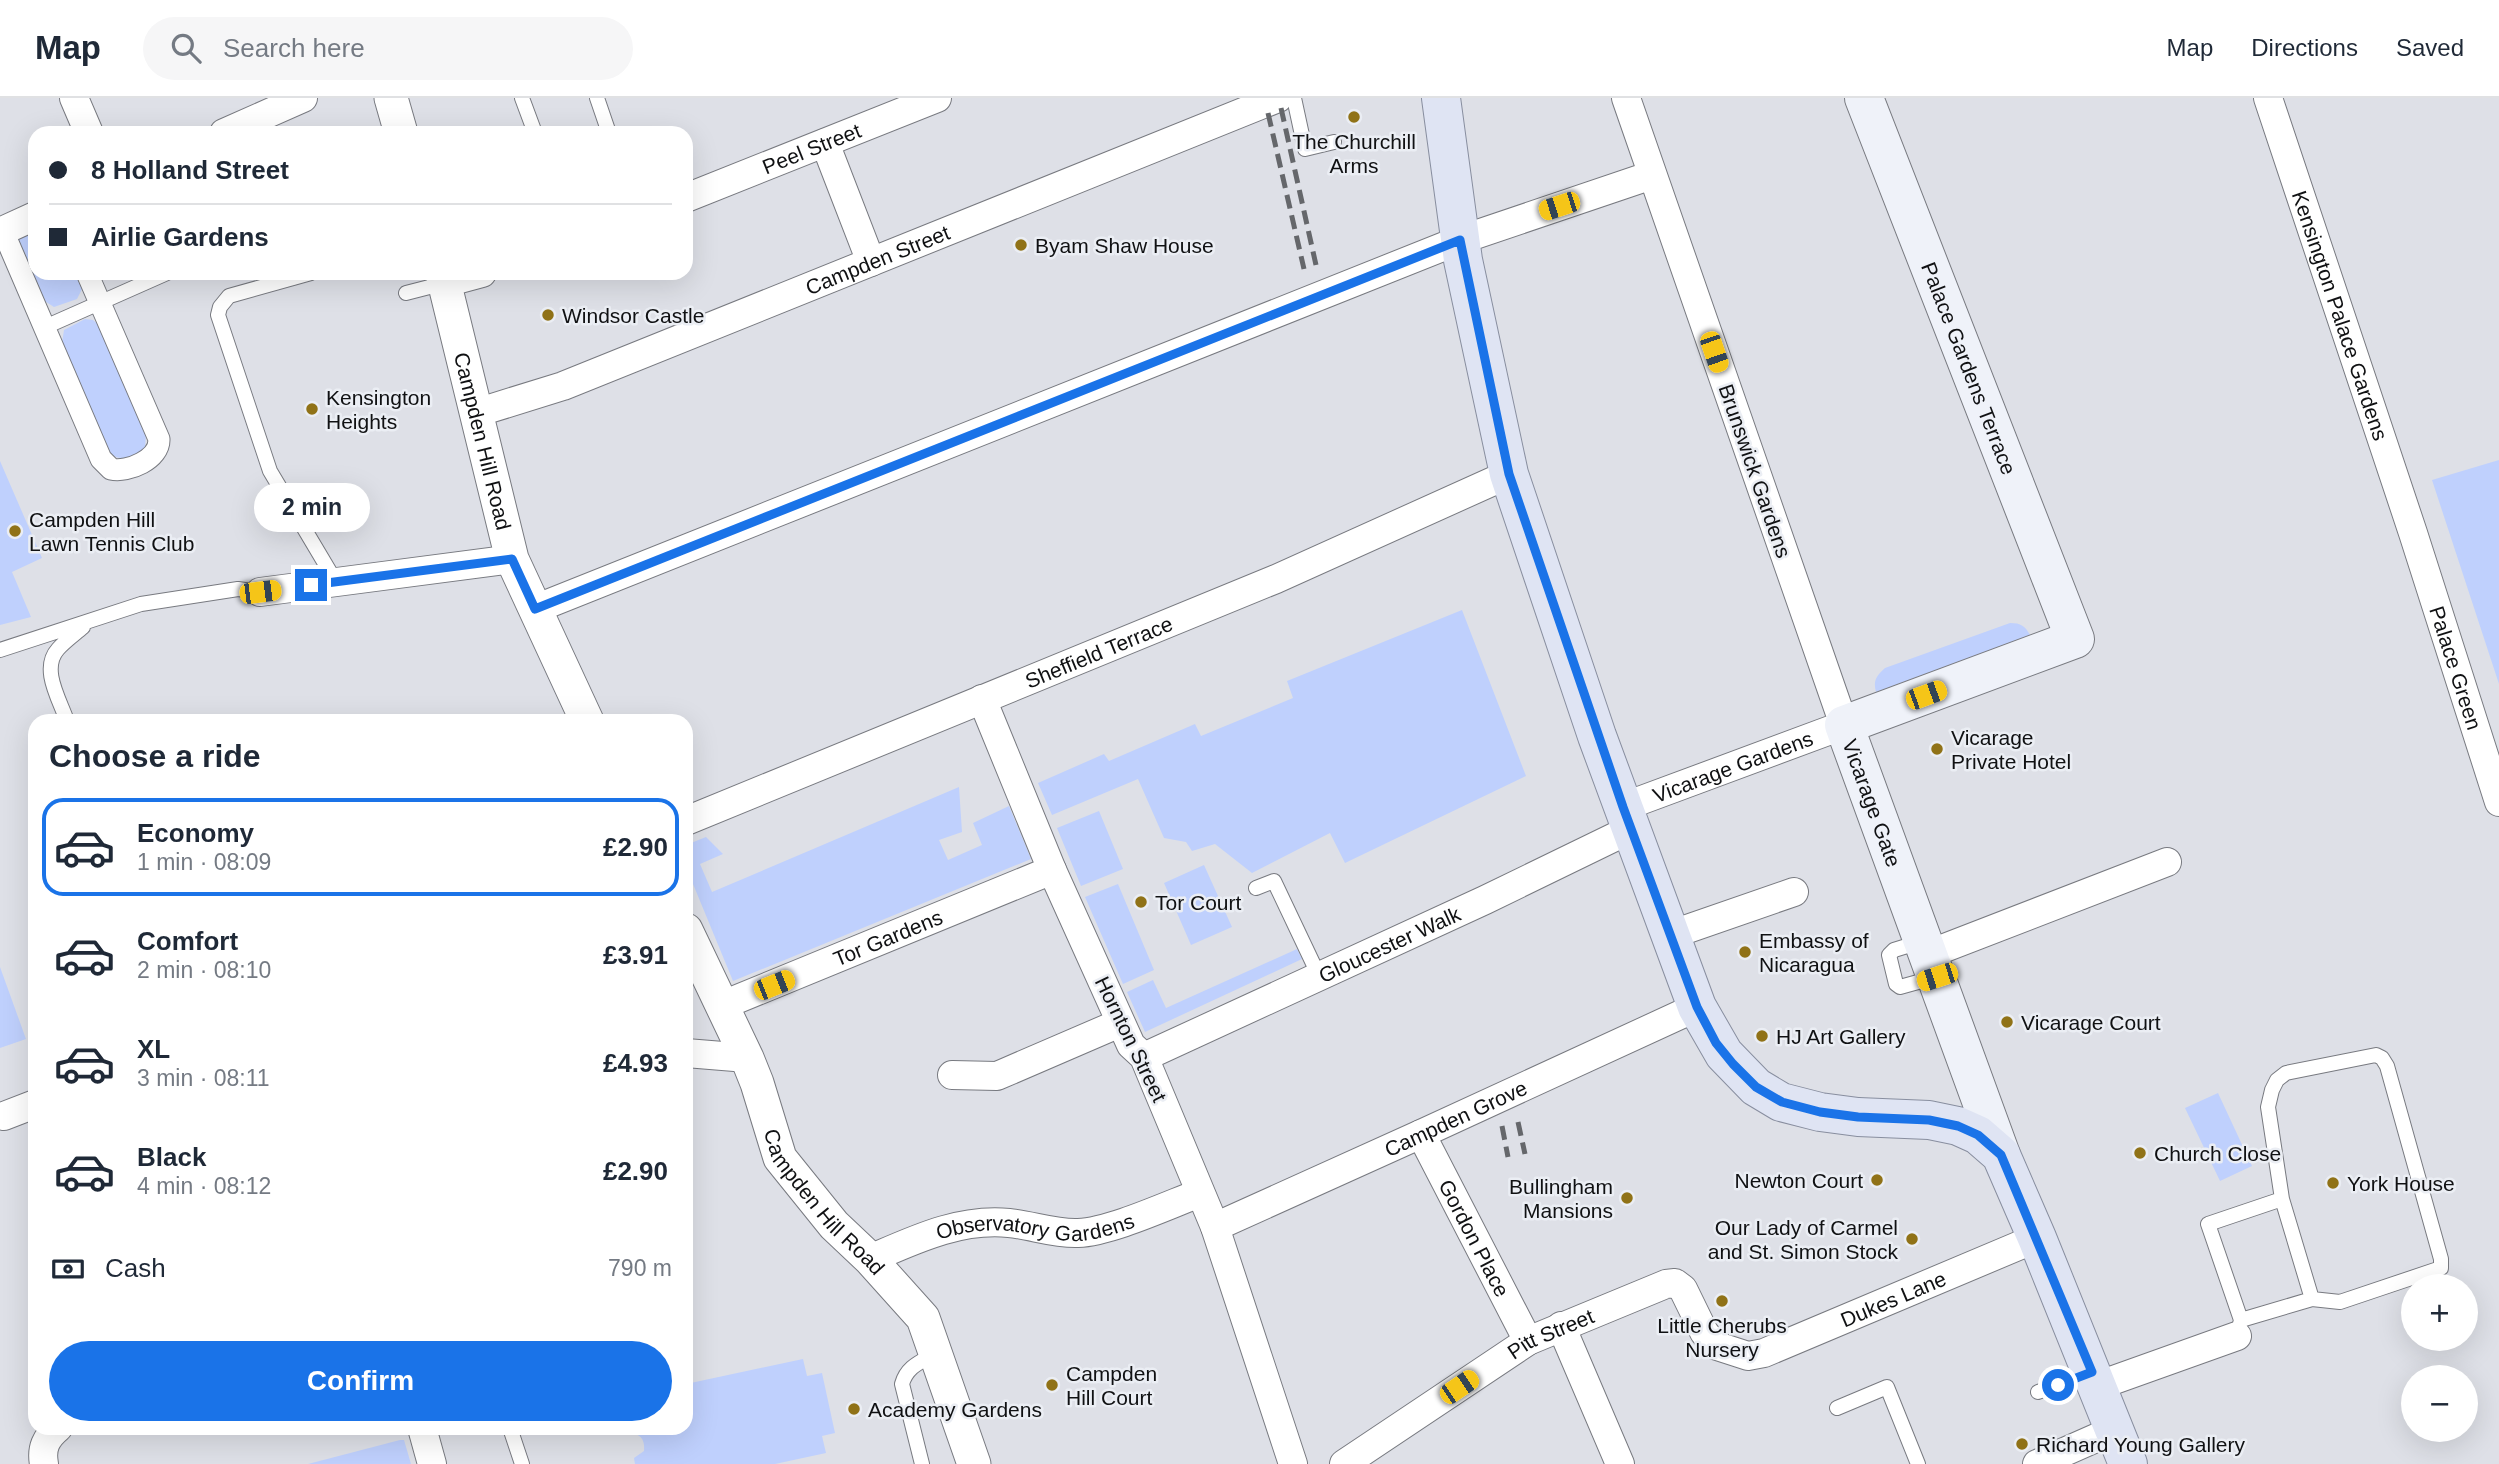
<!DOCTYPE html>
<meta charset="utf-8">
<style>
body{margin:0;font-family:Helvetica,sans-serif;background:#f6f6f7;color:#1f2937;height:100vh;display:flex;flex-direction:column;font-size:26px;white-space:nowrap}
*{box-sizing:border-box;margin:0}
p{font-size:23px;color:#747a83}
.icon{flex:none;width:38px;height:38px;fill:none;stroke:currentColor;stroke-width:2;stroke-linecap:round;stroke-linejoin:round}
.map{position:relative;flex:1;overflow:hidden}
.panel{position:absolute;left:28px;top:616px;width:665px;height:721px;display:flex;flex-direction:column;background:#fff;border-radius:21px;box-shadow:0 7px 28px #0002}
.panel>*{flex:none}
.hud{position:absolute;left:28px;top:28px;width:665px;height:154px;border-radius:21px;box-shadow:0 7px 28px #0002;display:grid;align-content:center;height:154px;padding:0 21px;background:#fff}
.fabs{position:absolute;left:2401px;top:1176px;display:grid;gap:14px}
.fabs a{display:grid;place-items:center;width:77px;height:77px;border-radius:50%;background:#fff;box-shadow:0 7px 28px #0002;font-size:35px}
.end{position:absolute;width:32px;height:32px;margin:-16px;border:9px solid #1a73e8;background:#fff;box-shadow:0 0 0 4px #fff}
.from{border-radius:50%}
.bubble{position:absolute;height:49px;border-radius:24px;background:#fff;box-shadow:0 7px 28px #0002;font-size:23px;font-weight:600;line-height:49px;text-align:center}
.car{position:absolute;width:21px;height:42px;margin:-21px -10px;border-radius:9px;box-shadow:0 0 5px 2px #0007;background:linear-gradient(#f5c518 24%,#345 0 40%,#f5c518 0 76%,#345 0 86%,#f5c518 0)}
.hud b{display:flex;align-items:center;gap:24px;height:66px;font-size:26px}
.hud b+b{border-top:2px solid #e0e1e3}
.hud i{width:18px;height:18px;background:#1f2937}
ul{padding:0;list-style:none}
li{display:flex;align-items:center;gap:21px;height:98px;margin:0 14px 10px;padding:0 7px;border:4px solid transparent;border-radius:21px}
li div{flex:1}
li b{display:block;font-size:26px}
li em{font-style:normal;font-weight:600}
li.on{border-color:#1a73e8}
li>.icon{width:63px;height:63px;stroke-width:1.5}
h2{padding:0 21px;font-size:32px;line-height:84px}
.pay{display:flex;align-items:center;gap:18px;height:77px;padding:0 21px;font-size:26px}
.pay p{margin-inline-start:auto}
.cta{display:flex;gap:14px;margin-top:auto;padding:14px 21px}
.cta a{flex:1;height:80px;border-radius:42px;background:#1a73e8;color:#fff;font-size:28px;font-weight:600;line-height:80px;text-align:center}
header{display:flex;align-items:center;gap:42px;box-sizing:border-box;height:98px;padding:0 35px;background:#fff;border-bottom:2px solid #e0e1e3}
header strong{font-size:33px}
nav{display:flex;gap:38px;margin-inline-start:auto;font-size:24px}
.search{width:490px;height:63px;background:#f6f6f7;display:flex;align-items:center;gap:18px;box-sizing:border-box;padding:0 24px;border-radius:38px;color:#747a83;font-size:26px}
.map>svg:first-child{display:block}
</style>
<header>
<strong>Map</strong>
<div class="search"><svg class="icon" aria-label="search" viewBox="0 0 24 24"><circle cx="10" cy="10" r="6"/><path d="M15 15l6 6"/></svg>Search here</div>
<nav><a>Map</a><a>Directions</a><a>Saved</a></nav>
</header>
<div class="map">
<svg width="2499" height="1366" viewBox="0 0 2499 1366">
<rect width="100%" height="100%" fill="#dee0e7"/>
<!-- green -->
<path fill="#bfd0fd" d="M 35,130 L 35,175 L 77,175 L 82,191 L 77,201 L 54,209 L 43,202 L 16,139 Z
M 85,221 L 93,222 L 100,228 L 146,336 L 145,350 C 134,359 119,366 108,353 L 62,245 L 64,232 Z
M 2499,362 L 2499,586 L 2432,382 Z
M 0,363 L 42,460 L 12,474 L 31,519 L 0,527 Z
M 1462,512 L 1526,678 L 1345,765 L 1330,735 L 1252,775 L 1215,746 L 1192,753 L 1186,744 L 1164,740 L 1138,681 L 1052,717 L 1038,685 L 1104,656 L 1109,663 L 1195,626 L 1201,638 L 1293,600 L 1287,583 Z
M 2010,525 C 2021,525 2025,528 2030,537 L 1876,594 C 1873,583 1876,578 1885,570 Z
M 959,689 L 962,734 L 939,742 L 948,762 L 982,747 L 973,725 L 1009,708 L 1031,761 L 733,883 L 686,769 L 686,747 L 706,739 L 723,756 L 700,766 L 712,794 Z
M 1099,713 L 1123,771 L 1081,788 L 1057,730 Z
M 1204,767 L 1232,829 L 1191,847 L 1164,785 Z
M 1118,786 L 1154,872 L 1123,886 L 1085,799 Z
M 1297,851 L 1302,861 L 1145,934 L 1127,894 L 1153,882 L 1166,910 Z
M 0,869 L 26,941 L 0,950 Z
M 2218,995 L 2252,1068 L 2220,1083 L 2185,1010 Z
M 803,1261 L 807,1278 L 822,1275 L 835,1335 L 822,1338 L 826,1355 L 775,1366 L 635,1366 L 634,1360 L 644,1353 C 645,1341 641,1337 630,1334 L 629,1330 L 686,1330 L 686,1286 Z
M 404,1342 L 411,1366 L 308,1366 L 400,1342 Z"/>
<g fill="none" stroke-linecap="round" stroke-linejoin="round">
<!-- service casing -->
<g stroke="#787a80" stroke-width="16">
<path id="service" d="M 522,0 L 535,35
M 597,0 L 609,35
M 1294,0 L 1305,51 L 1334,44
M 311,175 L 229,198 L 220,209 L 218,217 L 270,373 L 336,484
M 406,195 L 445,185
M 45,229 L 167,175
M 0,552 L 141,506 L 238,491 L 260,494
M 67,623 C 60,602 40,571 58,551 C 65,543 75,536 83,529
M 1256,790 L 1274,783 L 1319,878
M 1923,843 L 1894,852 L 1889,857 L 1896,886 L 1900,889 L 1936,879
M 2241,1222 L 2312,1201 L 2282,1101 L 2268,1009 L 2272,992 L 2277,982 L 2286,975 L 2376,957 L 2382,960 L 2387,968 L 2441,1161 L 2441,1170 L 2340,1204 L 2312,1201
M 2239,1230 L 2241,1222 L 2208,1126 L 2282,1101
M 2038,1294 L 2090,1275
M 1837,1310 L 1887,1289 L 1918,1366
M 510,1330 L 522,1366
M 922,1366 L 902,1286 C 907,1268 921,1264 936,1255"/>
</g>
<!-- pedestrian casing -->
<g stroke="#787a80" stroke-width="23">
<path id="pedestrian" d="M 3,133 L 101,361 L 111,371 C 128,375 160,361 159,341 L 87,175"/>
</g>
<!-- minor casing -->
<g stroke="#787a80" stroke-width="30">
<g id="minor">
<path d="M 74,0 L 89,35"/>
<path id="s1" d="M 2268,0 L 2413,435 L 2499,704"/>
<path d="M 224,35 L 303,0"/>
<path d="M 825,45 L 871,164"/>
<path id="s2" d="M 686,100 L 937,0"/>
<path d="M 0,134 L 35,118"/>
<path d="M 445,185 L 482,175"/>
<path id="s3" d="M 476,315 L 563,288 L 1278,0"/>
<path d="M 260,494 L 512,461"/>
<path d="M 535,511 L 1460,142 L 1652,77"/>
<path d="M 982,601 L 1052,772 L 1131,947 L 1144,959 L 1215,1129 L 1293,1366"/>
<path id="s4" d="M 1623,709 L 1844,627 L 1626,0"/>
<path id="s5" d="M 686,723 L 1276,481 L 1509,376"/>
<path d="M 1670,837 L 1794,794"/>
<path d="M 1929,856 L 2167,764"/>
<path id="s6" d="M 723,907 L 1052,772"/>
<path d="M 686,955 L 747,960"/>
<path id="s7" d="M 1144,959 L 1485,802 L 1631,731"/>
<path d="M 952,977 L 997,978 L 1120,925"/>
<path d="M 4,1018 L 35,1006"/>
<path id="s8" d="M 1421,1036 L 1528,1243"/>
<path id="s9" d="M 1215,1129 L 1421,1036 L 1697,909"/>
<path id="s10" d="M 870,1161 C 914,1142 959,1120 1009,1125 C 1031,1127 1055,1136 1078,1135 C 1110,1134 1168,1107 1200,1095"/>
<path d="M 1561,1228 L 1620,1366"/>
<path d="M 2097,1288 L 2237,1238"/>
<path d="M 422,1330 L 432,1366"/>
<path d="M 44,1366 C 41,1350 46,1340 58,1330"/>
<path id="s11" d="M 1344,1366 L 1528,1243 L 1666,1186 L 1675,1185 L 1683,1191 L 1704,1234 L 1714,1247 L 1748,1258 L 1764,1255 L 2037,1140"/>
<path d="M 2037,1366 L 2114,1332"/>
</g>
</g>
<!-- tertiary casing -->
<g stroke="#787a80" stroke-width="35">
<g id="tertiary">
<path d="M 391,0 L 401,35"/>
<path id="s12" d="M 442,175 L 512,461 L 587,623"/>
<path id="s13" d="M 686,832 L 747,960 L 757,985 L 780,1060 L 834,1127 L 870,1161 L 923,1220 L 974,1366"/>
</g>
</g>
<!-- secondary casing -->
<g stroke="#787a80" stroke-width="40">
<g id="secondary">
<path id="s14" d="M 1864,0 L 2075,541 L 1844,627 L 2001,1057"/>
</g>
</g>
<!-- primary casing -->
<g stroke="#888e9f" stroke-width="40">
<path id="primary" d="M 1441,0 L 1463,162 L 1509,376 L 1597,638 L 1697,909 L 1724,956 L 1756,989 L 1781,1004 L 1820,1014 L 1858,1019 L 1929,1022 L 1958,1028 L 1978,1037 L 2001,1057 L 2037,1140 L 2128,1366"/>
</g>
<!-- service -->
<use href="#service" stroke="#fff" stroke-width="14"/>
<!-- pedestrian -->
<use href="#pedestrian" stroke="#fff" stroke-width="21"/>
<!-- minor -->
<use href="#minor" stroke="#fff" stroke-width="28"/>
<!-- tertiary -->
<use href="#tertiary" stroke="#fff" stroke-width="33"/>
<!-- secondary -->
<use href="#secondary" stroke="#eff2f9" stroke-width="38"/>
<!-- primary -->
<use href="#primary" stroke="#dfe4f3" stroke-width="38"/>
<!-- rail -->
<path stroke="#65676b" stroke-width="5" stroke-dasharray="14 7" stroke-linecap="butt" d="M 1281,10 L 1316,167
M 1268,15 L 1304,171
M 1518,1024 L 1525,1056
M 1502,1028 L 1508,1059"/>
</g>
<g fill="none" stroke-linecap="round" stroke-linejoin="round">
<!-- route -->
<path stroke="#1a73e8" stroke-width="9" d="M 311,487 L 512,461 L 535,511 L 1460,142 L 1509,376 L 1623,709 L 1697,909 L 1716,945 L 1733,966 L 1756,989 L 1782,1004 L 1820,1014 L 1858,1019 L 1929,1022 L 1958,1028 L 1978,1037 L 2001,1057 L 2092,1274 L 2058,1287"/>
</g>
<!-- markers -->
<g fill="#907217" stroke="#ebeef4" stroke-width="2.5">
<circle cx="1354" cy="19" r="7"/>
<circle cx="1021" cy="147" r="7"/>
<circle cx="548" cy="217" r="7"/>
<circle cx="312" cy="311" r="7"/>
<circle cx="15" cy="433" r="7"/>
<circle cx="1937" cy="651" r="7"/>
<circle cx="1141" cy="804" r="7"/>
<circle cx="1745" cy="854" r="7"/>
<circle cx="2007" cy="924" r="7"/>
<circle cx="1762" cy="938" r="7"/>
<circle cx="2140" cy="1055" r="7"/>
<circle cx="1877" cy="1082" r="7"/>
<circle cx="2333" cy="1085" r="7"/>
<circle cx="1627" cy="1100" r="7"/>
<circle cx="1912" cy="1141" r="7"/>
<circle cx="1722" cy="1203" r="7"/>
<circle cx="1052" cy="1287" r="7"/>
<circle cx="854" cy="1311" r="7"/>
<circle cx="2022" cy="1346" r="7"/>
</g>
<g text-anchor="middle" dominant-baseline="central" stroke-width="5" stroke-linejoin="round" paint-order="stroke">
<!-- poi labels -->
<g font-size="21" fill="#101113" stroke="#ebeef4" text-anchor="start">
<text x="1354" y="43" text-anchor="middle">The Churchill<tspan x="1354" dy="24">Arms</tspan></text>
<text x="1035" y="147">Byam Shaw House</text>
<text x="562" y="217">Windsor Castle</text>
<text x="326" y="299">Kensington<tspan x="326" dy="24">Heights</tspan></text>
<text x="29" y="421">Campden Hill<tspan x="29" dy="24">Lawn Tennis Club</tspan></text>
<text x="1951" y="639">Vicarage<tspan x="1951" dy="24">Private Hotel</tspan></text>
<text x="1155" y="804">Tor Court</text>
<text x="1759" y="842">Embassy of<tspan x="1759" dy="24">Nicaragua</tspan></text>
<text x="2021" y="924">Vicarage Court</text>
<text x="1776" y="938">HJ Art Gallery</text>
<text x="2154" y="1055">Church Close</text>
<text x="1863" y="1082" text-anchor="end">Newton Court</text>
<text x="2347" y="1085">York House</text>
<text x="1613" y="1088" text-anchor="end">Bullingham<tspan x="1613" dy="24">Mansions</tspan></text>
<text x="1898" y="1129" text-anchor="end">Our Lady of Carmel<tspan x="1898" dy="24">and St. Simon Stock</tspan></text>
<text x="1722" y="1227" text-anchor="middle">Little Cherubs<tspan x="1722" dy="24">Nursery</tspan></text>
<text x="1066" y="1275">Campden<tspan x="1066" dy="24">Hill Court</tspan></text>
<text x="868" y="1311">Academy Gardens</text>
<text x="2036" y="1346">Richard Young Gallery</text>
</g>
<!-- street labels -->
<g font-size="21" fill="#101113" stroke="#ebeef4">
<text stroke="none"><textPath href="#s2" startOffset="135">Peel Street</textPath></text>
<text stroke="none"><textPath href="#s3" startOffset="430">Campden Street</textPath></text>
<text stroke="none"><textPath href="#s1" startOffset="229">Kensington Palace Gardens</textPath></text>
<text stroke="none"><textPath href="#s14" startOffset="290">Palace Gardens Terrace</textPath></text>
<text stroke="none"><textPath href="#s12" startOffset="173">Campden Hill Road</textPath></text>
<text transform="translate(1755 373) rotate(71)">Brunswick Gardens</text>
<text stroke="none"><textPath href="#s5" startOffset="446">Sheffield Terrace</textPath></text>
<text stroke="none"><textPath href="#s1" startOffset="600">Palace Green</textPath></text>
<text stroke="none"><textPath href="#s4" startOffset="117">Vicarage Gardens</textPath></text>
<text stroke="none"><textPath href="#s14" startOffset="910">Vicarage Gate</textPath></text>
<text stroke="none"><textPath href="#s6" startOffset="178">Tor Gardens</textPath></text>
<text stroke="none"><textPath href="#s7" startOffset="270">Gloucester Walk</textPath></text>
<text transform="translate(1131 941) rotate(64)">Hornton Street</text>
<text stroke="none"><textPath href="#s9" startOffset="264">Campden Grove</textPath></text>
<text stroke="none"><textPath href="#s13" startOffset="308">Campden Hill Road</textPath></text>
<text stroke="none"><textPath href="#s10" startOffset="172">Observatory Gardens</textPath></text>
<text stroke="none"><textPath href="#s8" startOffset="117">Gordon Place</textPath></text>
<text stroke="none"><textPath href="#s11" startOffset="646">Dukes Lane</textPath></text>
<text stroke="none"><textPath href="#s11" startOffset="245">Pitt Street</textPath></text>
</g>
</g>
</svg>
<div class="fabs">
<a>+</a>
<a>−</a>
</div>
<i class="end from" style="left:2058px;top:1287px"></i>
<i class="end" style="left:311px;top:487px"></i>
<div class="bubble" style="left:254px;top:385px;width:116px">2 min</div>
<i class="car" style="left:1559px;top:108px;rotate:252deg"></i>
<i class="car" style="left:1714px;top:254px;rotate:161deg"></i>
<i class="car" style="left:260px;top:494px;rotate:83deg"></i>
<i class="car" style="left:1926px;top:597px;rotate:70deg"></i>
<i class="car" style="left:1937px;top:879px;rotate:252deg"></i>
<i class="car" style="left:774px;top:887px;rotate:68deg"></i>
<i class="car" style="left:1459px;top:1289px;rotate:56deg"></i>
<div class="hud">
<b><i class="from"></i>8 Holland Street</b>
<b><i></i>Airlie Gardens</b>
</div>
<section class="panel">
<h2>Choose a ride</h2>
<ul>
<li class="on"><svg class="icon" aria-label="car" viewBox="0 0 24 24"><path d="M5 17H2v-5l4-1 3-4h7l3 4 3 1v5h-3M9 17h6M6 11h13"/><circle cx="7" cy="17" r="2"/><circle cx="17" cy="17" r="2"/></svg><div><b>Economy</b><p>1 min · 08:09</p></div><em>£2.90</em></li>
<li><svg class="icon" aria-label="car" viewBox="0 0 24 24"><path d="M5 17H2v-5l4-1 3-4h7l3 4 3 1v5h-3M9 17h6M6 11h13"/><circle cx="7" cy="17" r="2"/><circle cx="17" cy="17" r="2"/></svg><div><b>Comfort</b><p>2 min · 08:10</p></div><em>£3.91</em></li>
<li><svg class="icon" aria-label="car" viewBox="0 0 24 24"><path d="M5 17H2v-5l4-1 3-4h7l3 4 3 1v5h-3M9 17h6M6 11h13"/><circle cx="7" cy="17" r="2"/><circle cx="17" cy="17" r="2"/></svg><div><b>XL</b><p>3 min · 08:11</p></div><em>£4.93</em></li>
<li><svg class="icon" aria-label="car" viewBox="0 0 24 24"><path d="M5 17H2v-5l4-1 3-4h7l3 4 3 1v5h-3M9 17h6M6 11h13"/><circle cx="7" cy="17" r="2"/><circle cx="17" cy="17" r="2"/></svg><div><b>Black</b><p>4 min · 08:12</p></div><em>£2.90</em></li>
</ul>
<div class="pay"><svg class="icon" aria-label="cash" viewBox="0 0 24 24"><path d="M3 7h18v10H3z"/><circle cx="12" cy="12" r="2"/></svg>Cash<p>790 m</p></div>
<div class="cta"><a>Confirm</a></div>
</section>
</div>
